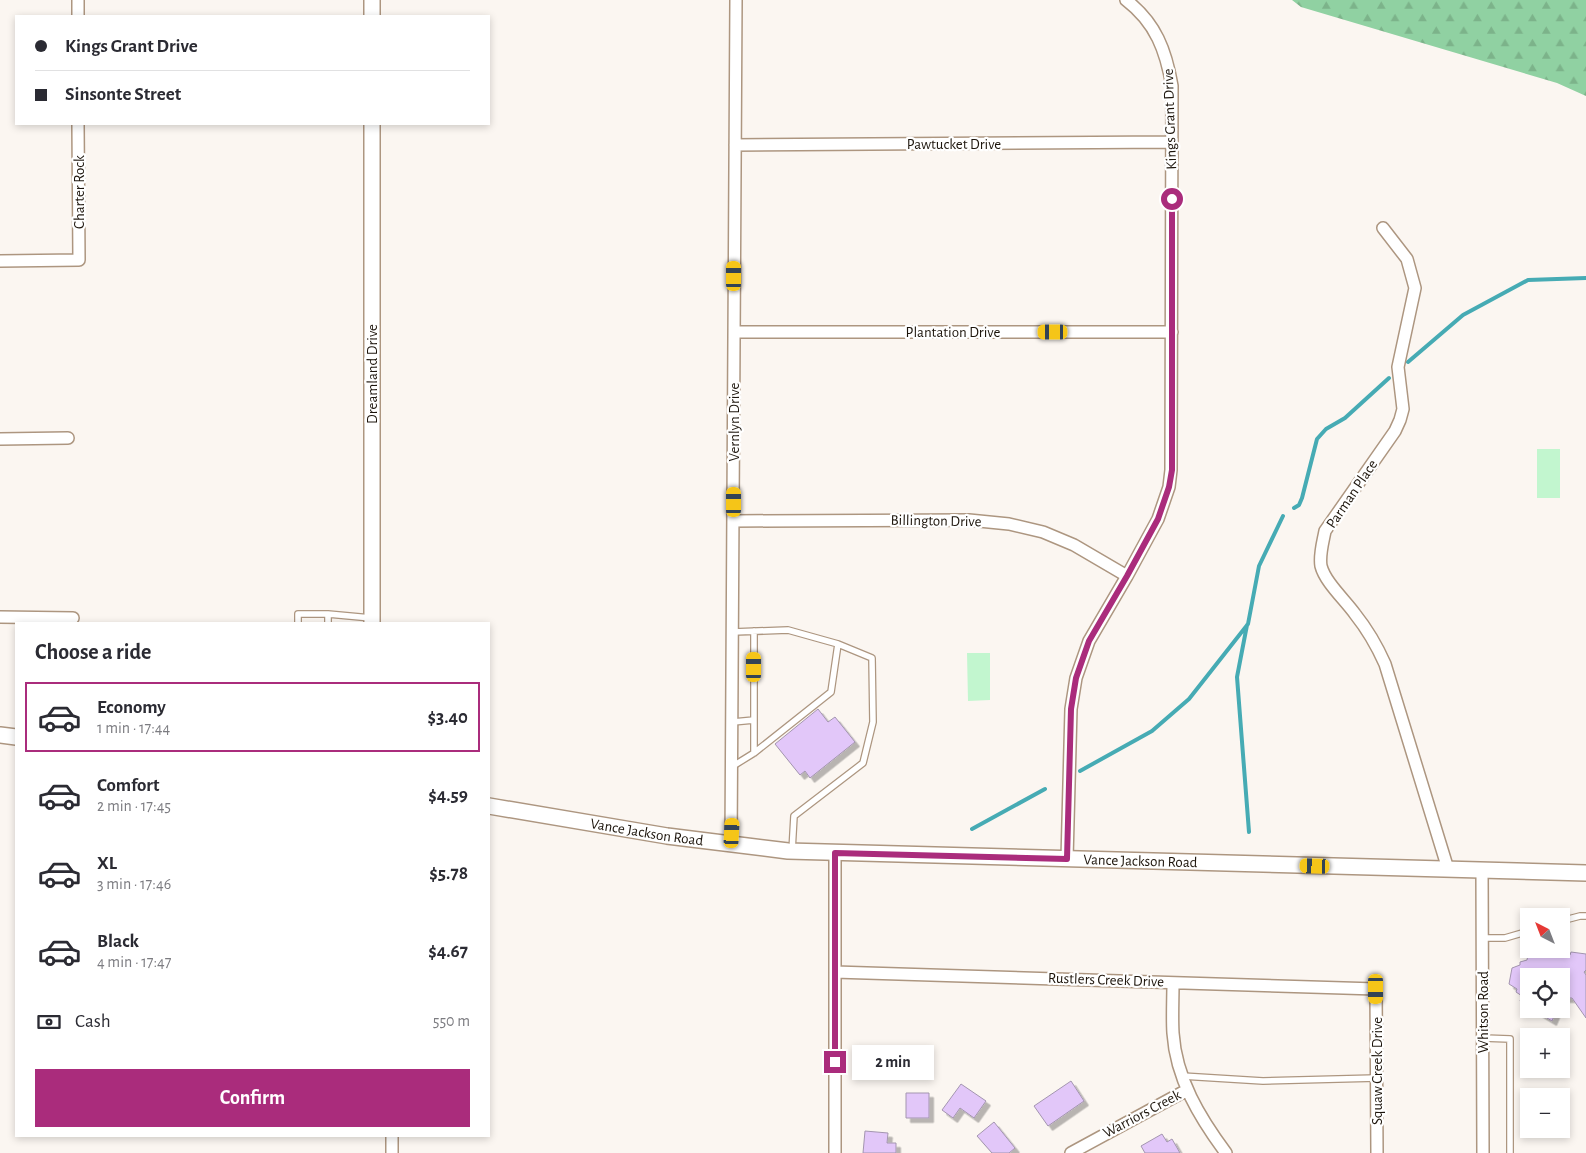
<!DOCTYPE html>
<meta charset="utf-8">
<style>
body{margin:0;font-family:"Alegreya Sans",sans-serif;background:#f7f7f7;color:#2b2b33;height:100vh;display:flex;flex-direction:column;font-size:19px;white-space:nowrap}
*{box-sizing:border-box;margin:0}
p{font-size:16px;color:#7c7c81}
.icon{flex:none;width:28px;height:28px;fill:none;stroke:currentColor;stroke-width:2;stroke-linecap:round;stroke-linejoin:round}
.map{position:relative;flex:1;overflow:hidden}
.drawer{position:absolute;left:15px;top:622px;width:475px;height:515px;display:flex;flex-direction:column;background:#fff;border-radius:0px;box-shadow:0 2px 8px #0003}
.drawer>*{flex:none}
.guide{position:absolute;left:15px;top:15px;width:475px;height:110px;border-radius:0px;box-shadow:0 2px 8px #0003;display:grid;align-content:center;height:110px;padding:0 20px;background:#fff}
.needle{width:32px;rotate:318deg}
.tools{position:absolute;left:1520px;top:908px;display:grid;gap:10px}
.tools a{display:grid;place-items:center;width:50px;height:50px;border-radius:0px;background:#fff;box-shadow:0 2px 8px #0003;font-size:25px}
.end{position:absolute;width:22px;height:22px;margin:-11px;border:6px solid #aa2c7c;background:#fff;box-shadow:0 0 0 2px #fff}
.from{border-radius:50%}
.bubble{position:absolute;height:35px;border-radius:0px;background:#fff;box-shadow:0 2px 8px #0003;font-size:16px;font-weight:700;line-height:35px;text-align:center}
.car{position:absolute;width:15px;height:30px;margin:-15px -8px;border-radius:6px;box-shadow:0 0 4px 1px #0007;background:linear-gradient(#f5c518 24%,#345 0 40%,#f5c518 0 76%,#345 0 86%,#f5c518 0)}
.guide b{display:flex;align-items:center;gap:18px;height:48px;font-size:19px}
.guide b+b{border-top:1px solid #e1e1e2}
.guide i{width:12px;height:12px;background:#2b2b33}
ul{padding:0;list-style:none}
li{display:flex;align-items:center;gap:15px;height:70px;margin:0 10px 8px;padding:0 10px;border:2px solid transparent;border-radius:0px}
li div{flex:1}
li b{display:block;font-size:19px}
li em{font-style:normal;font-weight:700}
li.current{border-color:#aa2c7c}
li>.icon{width:45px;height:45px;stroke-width:1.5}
h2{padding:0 20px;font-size:22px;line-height:60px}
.pay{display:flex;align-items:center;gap:12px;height:55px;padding:0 20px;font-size:19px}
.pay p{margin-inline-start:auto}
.button{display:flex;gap:10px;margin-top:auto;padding:10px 20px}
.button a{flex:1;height:58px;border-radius:0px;background:#aa2c7c;color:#fff;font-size:20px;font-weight:700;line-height:58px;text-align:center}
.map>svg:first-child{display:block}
</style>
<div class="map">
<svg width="1586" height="1153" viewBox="0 0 1586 1153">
<defs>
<pattern id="forest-firs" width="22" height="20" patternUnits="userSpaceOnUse" patternTransform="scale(1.25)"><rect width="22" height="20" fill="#90d1a2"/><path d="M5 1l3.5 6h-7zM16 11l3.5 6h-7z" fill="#7cb38a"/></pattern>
<filter id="shadow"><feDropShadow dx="4.5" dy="4.5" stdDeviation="0" flood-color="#0004"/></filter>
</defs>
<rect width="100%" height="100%" fill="#fbf6f1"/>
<!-- forest -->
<path fill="url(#forest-firs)" d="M 1292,0 L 1586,0 L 1586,96 L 1557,83 L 1301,7 Z"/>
<!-- pitch -->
<path fill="#c2f6cf" d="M 1537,449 L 1560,449 L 1560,498 L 1537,498 Z
M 967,653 L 990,653 L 990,700 L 968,701 Z"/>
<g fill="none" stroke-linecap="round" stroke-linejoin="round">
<!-- stream -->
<path stroke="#46abb4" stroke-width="4" d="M 1408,362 L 1463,315 L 1528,280 L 1586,278
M 1294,508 L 1299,505 L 1302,498 L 1317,439 L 1326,429 L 1345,418 L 1389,378
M 1247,625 L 1237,677 L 1249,832
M 1080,771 L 1152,731 L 1189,699 L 1248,624 L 1259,566 L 1283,516
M 972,829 L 1045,789"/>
</g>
<!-- building -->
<path fill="#e2c7f9" stroke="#a395af" filter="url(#shadow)" d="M 818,709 L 828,722 L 835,717 L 855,742 L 810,778 L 805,771 L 800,775 L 775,744 Z
M 1563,944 L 1564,953 L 1570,955 L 1571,952 L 1586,954 L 1586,970 L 1584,972 L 1586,975 L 1586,1018 L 1572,998 L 1562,998 L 1561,999 L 1561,976 L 1529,976 L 1529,1007 L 1520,1001 L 1522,996 L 1516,992 L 1517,989 L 1509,984 L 1512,968 L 1520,965 L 1520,962 L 1527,960 L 1528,955 L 1548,949 L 1561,949 L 1561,945 Z
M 1532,1009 L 1557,1009 L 1552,1021 Z
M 1071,1081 L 1084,1101 L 1048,1126 L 1034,1106 Z
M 961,1084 L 986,1101 L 974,1118 L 960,1108 L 953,1118 L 942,1110 Z
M 906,1093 L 929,1093 L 929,1118 L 906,1118 Z
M 994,1122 L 1015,1148 L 1009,1153 L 992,1153 L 977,1136 Z
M 865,1131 L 888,1133 L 887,1143 L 896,1143 L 896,1153 L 863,1153 Z
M 1162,1134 L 1167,1142 L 1172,1139 L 1180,1153 L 1145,1153 L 1141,1146 Z"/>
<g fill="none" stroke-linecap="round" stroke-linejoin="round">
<!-- lane casing -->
<g stroke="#ad9680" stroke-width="8">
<path id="lane" d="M 298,624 L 298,614 L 328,614
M 328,624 L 328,614 L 371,618
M 754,631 L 754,753
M 733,632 L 788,630 L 838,644 L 872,658 L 873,722 L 863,763 L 794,816 L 792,851
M 733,722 L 754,720
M 733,766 L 754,753 L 831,692 L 838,644
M 1561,921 L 1580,916 L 1586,916
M 1483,938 L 1505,938 L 1529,931
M 1483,1038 L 1510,1039 L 1510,1153
M 1182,1076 L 1263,1081 L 1377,1078"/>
</g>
<!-- street casing -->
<g stroke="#ad9680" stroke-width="14">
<path id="street" d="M 78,0 L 78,16
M 735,145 L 1172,142
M 1383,228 L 1407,259 L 1415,288 L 1398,367 L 1403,409 L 1400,420 L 1395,431 L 1325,531 C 1323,542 1319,555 1321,566 C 1325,582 1345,600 1355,614 C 1367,629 1377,646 1385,664 L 1448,869
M 0,261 L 79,260 L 78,124
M 734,332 L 1172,332
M 0,439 L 68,438
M 734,521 L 969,520 L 1009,524 L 1043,532 L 1074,545 L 1127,576
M 0,617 L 73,618
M 731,845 L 736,0
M 835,853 L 835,1153
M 1067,859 L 1071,709 L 1076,678 L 1089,641 L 1127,576 L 1158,519 L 1169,487 L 1171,470 L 1172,86 C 1166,51 1156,23 1126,0
M 1482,870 L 1483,1153
M 835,972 L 1376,989 L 1377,1153
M 1173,983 C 1173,999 1172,1017 1173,1033 C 1176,1079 1200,1118 1226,1153
M 392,1153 L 392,1136
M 1071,1153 L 1187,1090"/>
</g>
<!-- secondary casing -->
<g stroke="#ad9680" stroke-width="18">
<g id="secondary">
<path d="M 372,0 L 372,16"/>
<path d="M 372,124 L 372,624"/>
<path d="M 0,735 L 16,737"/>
<path id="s1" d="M 489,806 L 667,836 L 788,851 L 1586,873"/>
</g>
</g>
<!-- lane -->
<use href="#lane" stroke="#fff" stroke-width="5.5"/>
<!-- street -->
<use href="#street" stroke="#fff" stroke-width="11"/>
<!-- secondary -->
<use href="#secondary" stroke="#fff" stroke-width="15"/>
</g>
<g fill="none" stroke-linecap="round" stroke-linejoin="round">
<!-- route -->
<path stroke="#aa2c7c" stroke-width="6" d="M 835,1062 L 835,853 L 1067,859 L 1071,709 L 1076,678 L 1089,641 L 1127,576 L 1158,519 L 1169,487 L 1172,470 L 1172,199"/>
</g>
<g text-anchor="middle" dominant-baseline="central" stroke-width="4.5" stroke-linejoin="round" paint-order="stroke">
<!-- street labels -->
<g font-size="15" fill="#1c140b" stroke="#fff">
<text transform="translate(1170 119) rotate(-92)">Kings Grant Drive</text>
<text x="954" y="144">Pawtucket Drive</text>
<text transform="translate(79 192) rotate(-90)">Charter Rock</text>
<text x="953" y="332">Plantation Drive</text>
<text transform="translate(372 374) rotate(-90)">Dreamland Drive</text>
<text transform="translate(734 422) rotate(-90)">Vernlyn Drive</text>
<text transform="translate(1352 494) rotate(-56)">Parman Place</text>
<text transform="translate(936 521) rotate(1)">Billington Drive</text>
<text stroke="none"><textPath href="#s1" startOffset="160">Vance Jackson Road</textPath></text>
<text stroke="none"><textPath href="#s1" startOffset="655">Vance Jackson Road</textPath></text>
<text transform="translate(1106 980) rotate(2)">Rustlers Creek Drive</text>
<text transform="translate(1483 1012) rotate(-90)">Whitson Road</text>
<text transform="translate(1377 1071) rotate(-90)">Squaw Creek Drive</text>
<text transform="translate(1142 1114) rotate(-28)">Warriors Creek</text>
</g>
</g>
</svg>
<div class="tools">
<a><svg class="needle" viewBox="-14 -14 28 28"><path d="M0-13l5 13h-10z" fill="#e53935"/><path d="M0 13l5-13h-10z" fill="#7c7c81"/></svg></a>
<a><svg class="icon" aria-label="locate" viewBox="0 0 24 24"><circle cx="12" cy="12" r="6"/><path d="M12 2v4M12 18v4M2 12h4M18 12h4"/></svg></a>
<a>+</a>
<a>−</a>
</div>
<i class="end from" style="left:1172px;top:199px"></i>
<i class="end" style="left:835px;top:1062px"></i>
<div class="bubble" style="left:852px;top:1045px;width:82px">2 min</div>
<i class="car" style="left:734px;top:276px;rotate:0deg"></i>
<i class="car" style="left:1053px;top:332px;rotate:270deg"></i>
<i class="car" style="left:734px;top:502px;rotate:0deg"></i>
<i class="car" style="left:754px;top:667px;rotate:0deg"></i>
<i class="car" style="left:732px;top:833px;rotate:3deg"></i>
<i class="car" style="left:1315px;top:866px;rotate:272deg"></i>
<i class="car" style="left:1376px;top:989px;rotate:180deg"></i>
<div class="guide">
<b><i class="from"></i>Kings Grant Drive</b>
<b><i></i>Sinsonte Street</b>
</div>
<section class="drawer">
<h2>Choose a ride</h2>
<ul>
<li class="current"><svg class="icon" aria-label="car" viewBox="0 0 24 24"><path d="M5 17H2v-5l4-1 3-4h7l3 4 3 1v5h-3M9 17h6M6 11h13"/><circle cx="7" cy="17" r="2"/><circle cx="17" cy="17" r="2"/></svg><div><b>Economy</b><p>1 min · 17:44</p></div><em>$3.40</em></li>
<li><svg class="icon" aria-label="car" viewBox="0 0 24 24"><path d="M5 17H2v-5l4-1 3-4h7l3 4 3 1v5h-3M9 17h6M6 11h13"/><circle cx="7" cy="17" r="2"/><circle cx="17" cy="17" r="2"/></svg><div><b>Comfort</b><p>2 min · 17:45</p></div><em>$4.59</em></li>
<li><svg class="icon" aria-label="car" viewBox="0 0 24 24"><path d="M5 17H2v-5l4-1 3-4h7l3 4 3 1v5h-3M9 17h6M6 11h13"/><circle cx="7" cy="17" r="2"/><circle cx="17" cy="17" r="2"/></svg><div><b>XL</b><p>3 min · 17:46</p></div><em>$5.78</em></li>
<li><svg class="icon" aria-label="car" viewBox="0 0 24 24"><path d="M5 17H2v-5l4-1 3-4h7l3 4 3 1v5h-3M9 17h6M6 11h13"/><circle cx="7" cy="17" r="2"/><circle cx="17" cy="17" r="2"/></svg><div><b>Black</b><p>4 min · 17:47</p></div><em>$4.67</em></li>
</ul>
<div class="pay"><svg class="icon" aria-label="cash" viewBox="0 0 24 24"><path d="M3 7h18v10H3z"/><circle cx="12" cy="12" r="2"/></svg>Cash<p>550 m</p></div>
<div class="button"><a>Confirm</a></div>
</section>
</div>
